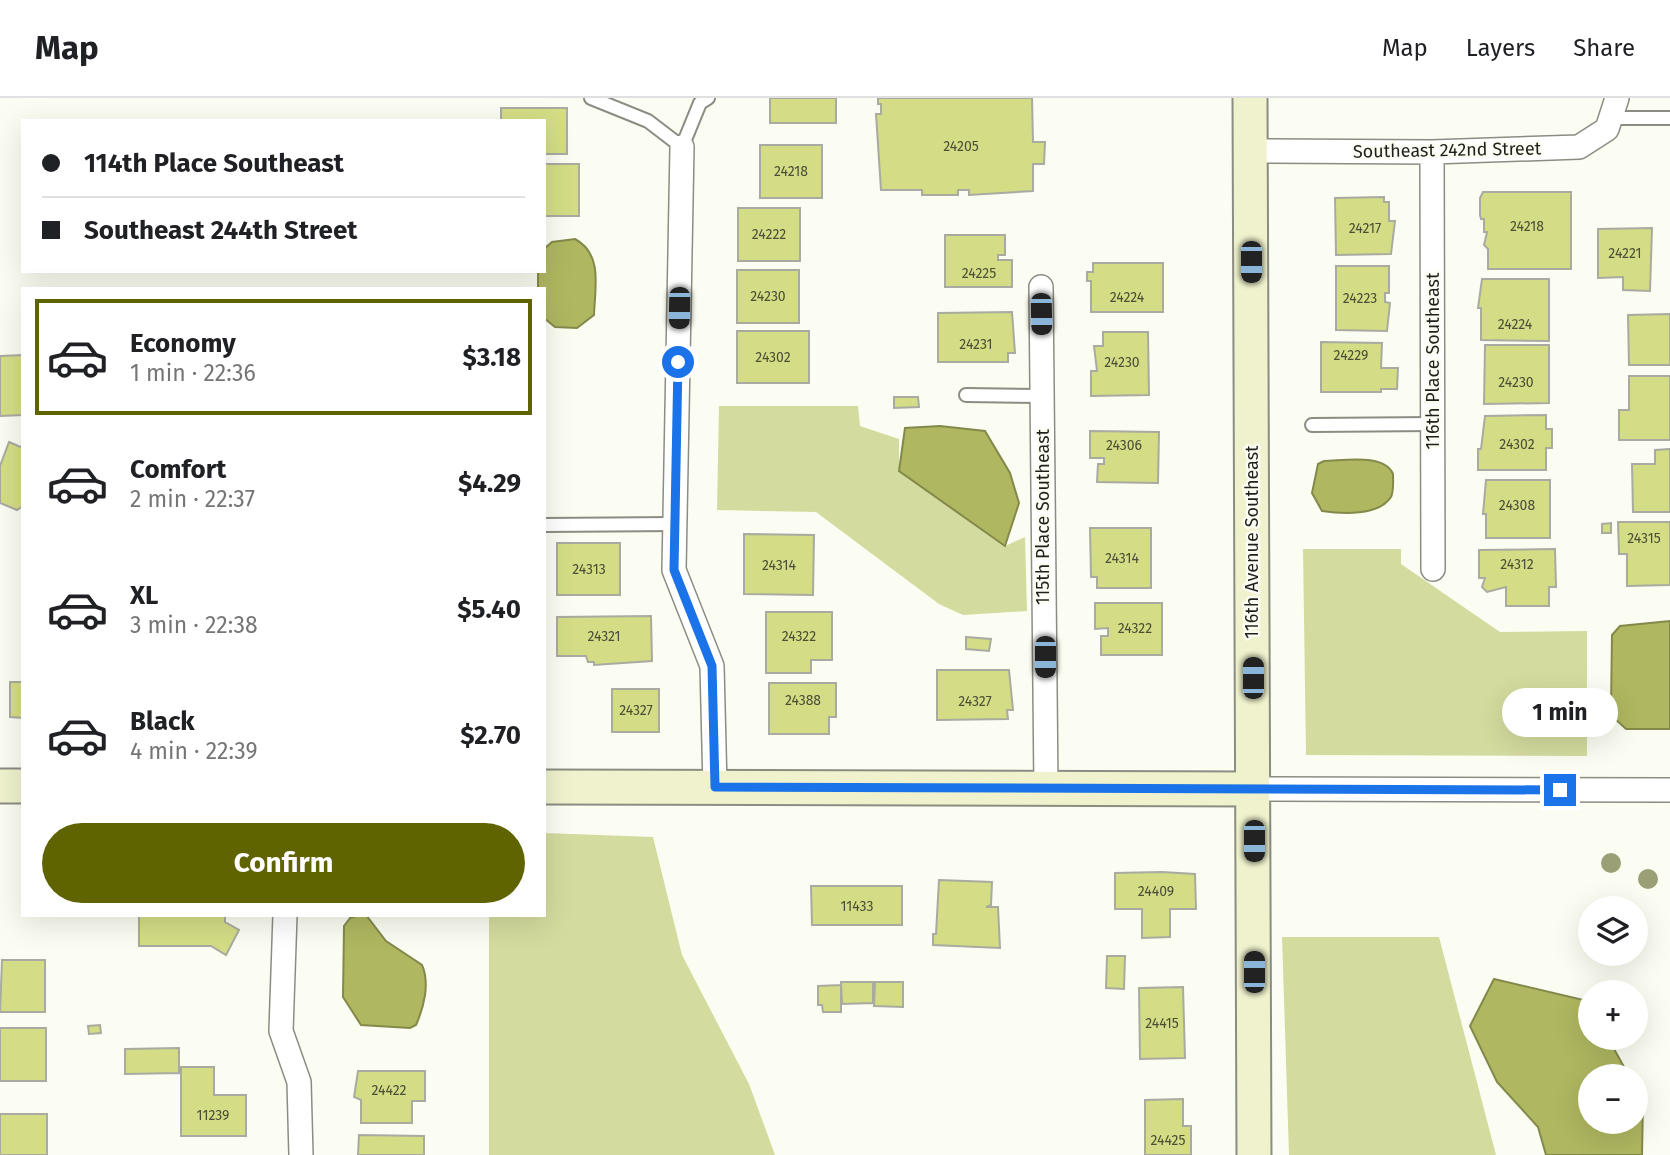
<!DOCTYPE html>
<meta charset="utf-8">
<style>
body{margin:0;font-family:"Fira Sans",sans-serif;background:#f6f6f6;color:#202124;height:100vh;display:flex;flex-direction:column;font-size:26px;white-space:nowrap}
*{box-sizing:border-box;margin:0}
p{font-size:23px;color:#757577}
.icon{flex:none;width:38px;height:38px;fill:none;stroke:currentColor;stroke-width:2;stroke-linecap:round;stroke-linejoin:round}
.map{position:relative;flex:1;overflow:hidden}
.panel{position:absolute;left:21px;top:189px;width:525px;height:630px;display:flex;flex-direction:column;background:#fff;border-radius:0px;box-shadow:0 7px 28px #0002}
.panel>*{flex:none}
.hud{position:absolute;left:21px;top:21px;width:525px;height:154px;border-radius:0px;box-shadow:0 7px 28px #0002;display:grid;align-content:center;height:154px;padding:0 21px;background:#fff}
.tools{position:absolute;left:1578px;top:798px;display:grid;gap:14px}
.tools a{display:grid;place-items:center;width:70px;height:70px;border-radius:50%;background:#fff;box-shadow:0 7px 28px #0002;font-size:35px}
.end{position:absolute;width:32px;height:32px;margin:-16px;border:9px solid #1a73e8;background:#fff;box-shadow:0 0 0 4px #fff}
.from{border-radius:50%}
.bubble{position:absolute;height:49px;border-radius:24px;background:#fff;box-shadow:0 7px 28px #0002;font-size:23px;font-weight:700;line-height:49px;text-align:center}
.car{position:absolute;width:21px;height:42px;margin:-21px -10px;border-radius:9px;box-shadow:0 0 5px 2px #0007;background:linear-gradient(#222 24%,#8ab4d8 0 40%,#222 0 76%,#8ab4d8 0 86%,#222 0)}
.hud b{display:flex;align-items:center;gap:24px;height:66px;font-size:26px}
.hud b+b{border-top:2px solid #e0e0e0}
.hud i{width:18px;height:18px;background:#202124}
ul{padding:12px 0 0;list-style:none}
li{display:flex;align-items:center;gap:21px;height:116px;margin:0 14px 10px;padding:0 7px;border:4px solid transparent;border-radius:0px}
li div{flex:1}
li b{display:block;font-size:26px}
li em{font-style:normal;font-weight:700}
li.selected{border-color:#5f6400}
li>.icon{width:63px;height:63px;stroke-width:1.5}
.button{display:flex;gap:14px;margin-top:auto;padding:14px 21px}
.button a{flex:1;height:80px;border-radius:42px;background:#5f6400;color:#fff;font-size:28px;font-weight:700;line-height:80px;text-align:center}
header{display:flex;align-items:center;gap:42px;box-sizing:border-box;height:98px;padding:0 35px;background:#fff;border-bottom:2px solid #e0e0e0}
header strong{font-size:33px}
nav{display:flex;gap:38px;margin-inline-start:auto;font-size:24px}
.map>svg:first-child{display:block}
</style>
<header>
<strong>Map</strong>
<nav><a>Map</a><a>Layers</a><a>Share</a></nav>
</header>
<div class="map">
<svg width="1670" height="1057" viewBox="0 0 1670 1057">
<rect width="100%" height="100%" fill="#fbfdf2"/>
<!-- green -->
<path fill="#d4db9e" d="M 719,308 L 858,308 L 860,328 L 899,341 L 899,373 L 1005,448 L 1025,439 L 1027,513 L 963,517 L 939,506 L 816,414 L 717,412 Z
M 1303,451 L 1401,451 L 1401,466 L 1500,534 L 1587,533 L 1587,658 L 1306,657 Z
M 544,735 L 653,739 L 682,857 L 749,986 L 775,1057 L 489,1057 L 489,817 L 544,817 Z
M 1282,839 L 1439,839 L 1496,1057 L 1289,1057 Z"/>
<!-- water -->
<path fill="#afb760" stroke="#84894b" stroke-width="2" d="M 575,141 C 603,156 595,189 594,217 L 577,230 L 555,229 L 544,220 L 544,191 L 538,191 L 538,173 L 544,173 L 544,151 L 552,144 Z
M 940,328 L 985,333 L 1010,375 L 1019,405 L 1005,448 L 899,373 L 905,330 Z
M 1324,363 C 1343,363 1384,355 1393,376 C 1393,383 1394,393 1391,399 C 1379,418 1342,416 1322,413 L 1312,395 L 1318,366 Z
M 1670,523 L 1670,631 L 1626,631 L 1614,620 L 1611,610 L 1612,537 L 1620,528 Z
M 359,817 L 366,817 L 386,843 L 422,867 C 430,885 424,909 416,927 L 410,930 L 361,927 L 343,899 L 344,828 L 350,820 Z
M 1494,881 L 1588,903 L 1591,909 L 1591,940 L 1608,940 L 1629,978 L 1591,978 L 1591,1024 L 1636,1024 L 1636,992 L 1643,1003 L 1642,1057 L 1546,1057 L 1538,1029 L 1497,984 L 1470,928 Z"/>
<!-- building -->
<path fill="#d4dd85" stroke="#a9aaa0" stroke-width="2" d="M 770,0 L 836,0 L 836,25 L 770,25 Z
M 878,0 L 1032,0 L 1033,44 L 1045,44 L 1044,66 L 1033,66 L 1033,93 L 969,97 L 969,92 L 958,92 L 958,97 L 922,97 L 922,92 L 881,92 L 876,16 L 881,16 L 881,6 L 878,6 Z
M 501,10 L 567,10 L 567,56 L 544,56 L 544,23 L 501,23 Z
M 760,47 L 822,47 L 822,100 L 760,100 Z
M 544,66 L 579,66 L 579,118 L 544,118 Z
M 1483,94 L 1571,94 L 1571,171 L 1488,171 L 1488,151 L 1484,147 L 1487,134 L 1484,134 L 1484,121 L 1481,121 L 1480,117 L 1480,100 Z
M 1384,99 L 1384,104 L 1389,104 L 1389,123 L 1395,123 L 1391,156 L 1336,157 L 1335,100 Z
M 738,110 L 800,110 L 800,163 L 738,163 Z
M 1652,130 L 1650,193 L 1623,192 L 1623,179 L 1598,180 L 1598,131 Z
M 945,137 L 1005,137 L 1005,157 L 998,157 L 998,162 L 1012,162 L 1012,189 L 945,189 Z
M 1093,165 L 1163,165 L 1163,214 L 1091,214 L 1091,183 L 1087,183 L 1087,174 L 1093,174 Z
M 1336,168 L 1389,168 L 1389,195 L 1385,195 L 1385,204 L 1390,205 L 1387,233 L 1336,232 Z
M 737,172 L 799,172 L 799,225 L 737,225 Z
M 1482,181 L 1549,181 L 1549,243 L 1481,242 L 1481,210 L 1478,210 Z
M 1012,214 L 1015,255 L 1008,255 L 1008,264 L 938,264 L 938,215 Z
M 1670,216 L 1670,267 L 1629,267 L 1628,217 Z
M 737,233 L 809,233 L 809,285 L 737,285 Z
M 1103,234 L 1148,234 L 1149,297 L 1091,298 L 1091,273 L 1097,273 L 1094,248 L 1103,248 Z
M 1321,244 L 1382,245 L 1381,270 L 1398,270 L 1397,291 L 1381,291 L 1381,294 L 1321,294 Z
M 1485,247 L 1549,247 L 1549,305 L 1484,306 Z
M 23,257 L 23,317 L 0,318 L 0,258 Z
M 1629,278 L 1670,278 L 1670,342 L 1619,342 L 1619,312 L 1629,312 Z
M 894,299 L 918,299 L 919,309 L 894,310 Z
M 1546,317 L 1546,331 L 1552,331 L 1552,350 L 1546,350 L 1546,372 L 1478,372 L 1478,351 L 1481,351 L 1485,318 Z
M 1090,333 L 1159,334 L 1158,385 L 1097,384 L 1098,366 L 1104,366 L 1104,360 L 1090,360 Z
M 9,344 L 23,350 L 23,408 L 17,412 L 0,405 L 0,368 Z
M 1670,351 L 1670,414 L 1633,414 L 1632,366 L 1655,366 L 1655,352 Z
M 1486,382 L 1550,382 L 1550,440 L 1486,440 L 1486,416 L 1483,416 Z
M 1618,424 L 1670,424 L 1670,487 L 1627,488 L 1627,456 L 1619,456 Z
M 1611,425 L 1611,435 L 1602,435 L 1602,426 Z
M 1090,430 L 1151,430 L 1151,490 L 1097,490 L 1097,479 L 1091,479 Z
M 744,436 L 814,437 L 813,497 L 744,496 Z
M 557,445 L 620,445 L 620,497 L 557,497 Z
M 1555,451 L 1556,489 L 1549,489 L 1549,508 L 1506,508 L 1506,489 L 1487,494 L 1482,489 L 1485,480 L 1479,480 L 1479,452 Z
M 1095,505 L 1162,505 L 1162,557 L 1101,557 L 1101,538 L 1108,538 L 1108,530 L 1095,531 Z
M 766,514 L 832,514 L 832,562 L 811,562 L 811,575 L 766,575 Z
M 651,518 L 652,563 L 594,567 L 594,564 L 588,564 L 586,558 L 557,558 L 557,519 Z
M 966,539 L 991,541 L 989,553 L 966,551 Z
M 937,572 L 1009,572 L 1013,612 L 1007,612 L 1008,621 L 937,622 Z
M 10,584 L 23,584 L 23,620 L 10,619 Z
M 769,585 L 836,585 L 836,619 L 829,619 L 829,636 L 769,636 Z
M 612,591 L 659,591 L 659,634 L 612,634 Z
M 1162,774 L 1195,776 L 1196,811 L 1170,811 L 1170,839 L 1142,840 L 1142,811 L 1115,811 L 1115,775 Z
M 939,782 L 992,784 L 991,807 L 986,809 L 998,809 L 1000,850 L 933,847 L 933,836 L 936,836 Z
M 811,788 L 902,788 L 902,827 L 812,827 Z
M 139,817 L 225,817 L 225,824 L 239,832 L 226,857 L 211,848 L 139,848 Z
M 1107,858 L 1125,858 L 1124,891 L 1106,890 Z
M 2,862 L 45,862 L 45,914 L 0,914 Z
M 841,884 L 873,884 L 873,905 L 842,906 Z
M 875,884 L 903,884 L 903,909 L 874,908 Z
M 841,887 L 841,914 L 823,914 L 822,907 L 818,907 L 818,888 Z
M 1183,889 L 1185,960 L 1140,961 L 1139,890 Z
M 100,927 L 101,935 L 89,936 L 88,928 Z
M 0,930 L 46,930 L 46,983 L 0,983 Z
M 179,950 L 179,975 L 125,976 L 125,951 Z
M 181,969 L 214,969 L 214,997 L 246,997 L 246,1038 L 181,1038 Z
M 358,973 L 425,973 L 425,1003 L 412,1003 L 412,1025 L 361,1025 L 361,1002 L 354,999 Z
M 1183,1001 L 1183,1028 L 1191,1028 L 1191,1057 L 1145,1057 L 1145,1002 Z
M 0,1016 L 47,1016 L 47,1057 L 0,1057 Z
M 359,1037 L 424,1038 L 424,1057 L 358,1057 Z"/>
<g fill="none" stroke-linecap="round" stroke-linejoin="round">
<!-- lane casing -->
<g stroke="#8b8d83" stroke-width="16">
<path id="lane" d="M 591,0 L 648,23 L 682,49 L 700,5 L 708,0
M 1611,20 L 1670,20
M 966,297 L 1042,298
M 1312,327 L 1433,326
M 544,427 L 675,426"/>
</g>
<!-- street casing -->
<g stroke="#8b8d83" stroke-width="26">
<path id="street" d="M 682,49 L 674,472 L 712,568 L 715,689
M 1250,53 L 1432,54 L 1579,49 L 1607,31 L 1617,0
M 1432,54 L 1433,471
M 1041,189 L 1046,690
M 1253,691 L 1670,692
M 285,817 L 281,933 L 299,984 L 301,1057"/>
</g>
<!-- secondary casing -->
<g stroke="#8b8d83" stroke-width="37">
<path id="secondary" d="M 1250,0 L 1254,1057
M 0,688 L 23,688
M 544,689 L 1253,691"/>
</g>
<!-- lane -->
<use href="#lane" stroke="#fff" stroke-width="12"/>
<!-- street -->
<use href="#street" stroke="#fff" stroke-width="23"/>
<!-- secondary -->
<use href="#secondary" stroke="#eff2cc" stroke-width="33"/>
</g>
<!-- trees -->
<g fill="#9b9f76">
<circle cx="1611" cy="765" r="10"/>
<circle cx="1648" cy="781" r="10"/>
</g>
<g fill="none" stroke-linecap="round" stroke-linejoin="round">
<!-- route -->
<path stroke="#1a73e8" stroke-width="9" d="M 678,264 L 674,472 L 712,568 L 715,689 L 1560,692"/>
</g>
<g text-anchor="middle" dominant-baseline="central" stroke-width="5" stroke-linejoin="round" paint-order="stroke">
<!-- number labels -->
<g font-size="14" fill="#4c4e36">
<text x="961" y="48">24205</text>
<text x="791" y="73">24218</text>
<text x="1527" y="128">24218</text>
<text x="1365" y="130">24217</text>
<text x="769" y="136">24222</text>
<text x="1625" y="155">24221</text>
<text x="979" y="175">24225</text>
<text x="768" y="198">24230</text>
<text x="1127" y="199">24224</text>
<text x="1360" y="200">24223</text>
<text x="1515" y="226">24224</text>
<text x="976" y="246">24231</text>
<text x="1351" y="257">24229</text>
<text x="773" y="259">24302</text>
<text x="1122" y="264">24230</text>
<text x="1516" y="284">24230</text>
<text x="1517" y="346">24302</text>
<text x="1124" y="347">24306</text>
<text x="1517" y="407">24308</text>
<text x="1644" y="440">24315</text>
<text x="1122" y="460">24314</text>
<text x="1517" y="466">24312</text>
<text x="779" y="467">24314</text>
<text x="589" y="471">24313</text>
<text x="1135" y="530">24322</text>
<text x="604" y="538">24321</text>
<text x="799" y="538">24322</text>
<text x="803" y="602">24388</text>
<text x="975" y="603">24327</text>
<text x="636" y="612">24327</text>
<text x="1156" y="793">24409</text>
<text x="857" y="808">11433</text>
<text x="1162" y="925">24415</text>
<text x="389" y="992">24422</text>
<text x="213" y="1017">11239</text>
<text x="1168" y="1042">24425</text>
</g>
<!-- street labels -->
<g font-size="18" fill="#1f1f1b" stroke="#fbfdf2">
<text transform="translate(1447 52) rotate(-1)">Southeast 242nd Street</text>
<text transform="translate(1433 263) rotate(-90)">116th Place Southeast</text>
<text transform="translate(1043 419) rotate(-90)">115th Place Southeast</text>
<text transform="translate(1252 444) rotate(-90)">116th Avenue Southeast</text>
</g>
</g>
</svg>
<div class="tools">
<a><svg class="icon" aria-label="layers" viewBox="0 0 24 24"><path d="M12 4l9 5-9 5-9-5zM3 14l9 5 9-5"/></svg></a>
<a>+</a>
<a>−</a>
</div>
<i class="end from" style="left:678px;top:264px"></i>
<i class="end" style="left:1560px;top:692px"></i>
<div class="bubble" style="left:1502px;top:590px;width:116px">1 min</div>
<i class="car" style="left:1251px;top:164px;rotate:180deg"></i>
<i class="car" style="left:679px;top:210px;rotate:181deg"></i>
<i class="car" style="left:1041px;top:216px;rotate:179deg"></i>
<i class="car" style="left:1045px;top:559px;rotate:180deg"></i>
<i class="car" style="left:1253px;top:580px;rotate:0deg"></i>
<i class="car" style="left:1254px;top:743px;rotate:180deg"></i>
<i class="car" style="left:1254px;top:874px;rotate:0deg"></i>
<div class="hud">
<b><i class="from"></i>114th Place Southeast</b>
<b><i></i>Southeast 244th Street</b>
</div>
<section class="panel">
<ul>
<li class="selected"><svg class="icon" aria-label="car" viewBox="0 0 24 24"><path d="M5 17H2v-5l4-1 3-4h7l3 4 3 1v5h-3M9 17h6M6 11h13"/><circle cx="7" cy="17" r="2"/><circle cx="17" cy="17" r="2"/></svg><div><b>Economy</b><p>1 min · 22:36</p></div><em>$3.18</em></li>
<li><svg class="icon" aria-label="car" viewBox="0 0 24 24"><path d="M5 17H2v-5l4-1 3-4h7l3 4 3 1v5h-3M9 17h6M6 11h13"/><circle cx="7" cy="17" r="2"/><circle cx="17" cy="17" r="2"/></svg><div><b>Comfort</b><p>2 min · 22:37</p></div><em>$4.29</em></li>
<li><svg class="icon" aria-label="car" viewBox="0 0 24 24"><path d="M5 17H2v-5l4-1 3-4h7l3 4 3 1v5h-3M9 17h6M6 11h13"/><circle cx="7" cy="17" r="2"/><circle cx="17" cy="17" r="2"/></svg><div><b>XL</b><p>3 min · 22:38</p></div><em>$5.40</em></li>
<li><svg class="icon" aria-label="car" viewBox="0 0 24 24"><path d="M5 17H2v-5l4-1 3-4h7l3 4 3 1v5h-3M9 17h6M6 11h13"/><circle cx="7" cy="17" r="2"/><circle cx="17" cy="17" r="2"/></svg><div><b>Black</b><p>4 min · 22:39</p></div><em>$2.70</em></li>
</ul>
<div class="button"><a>Confirm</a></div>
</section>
</div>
